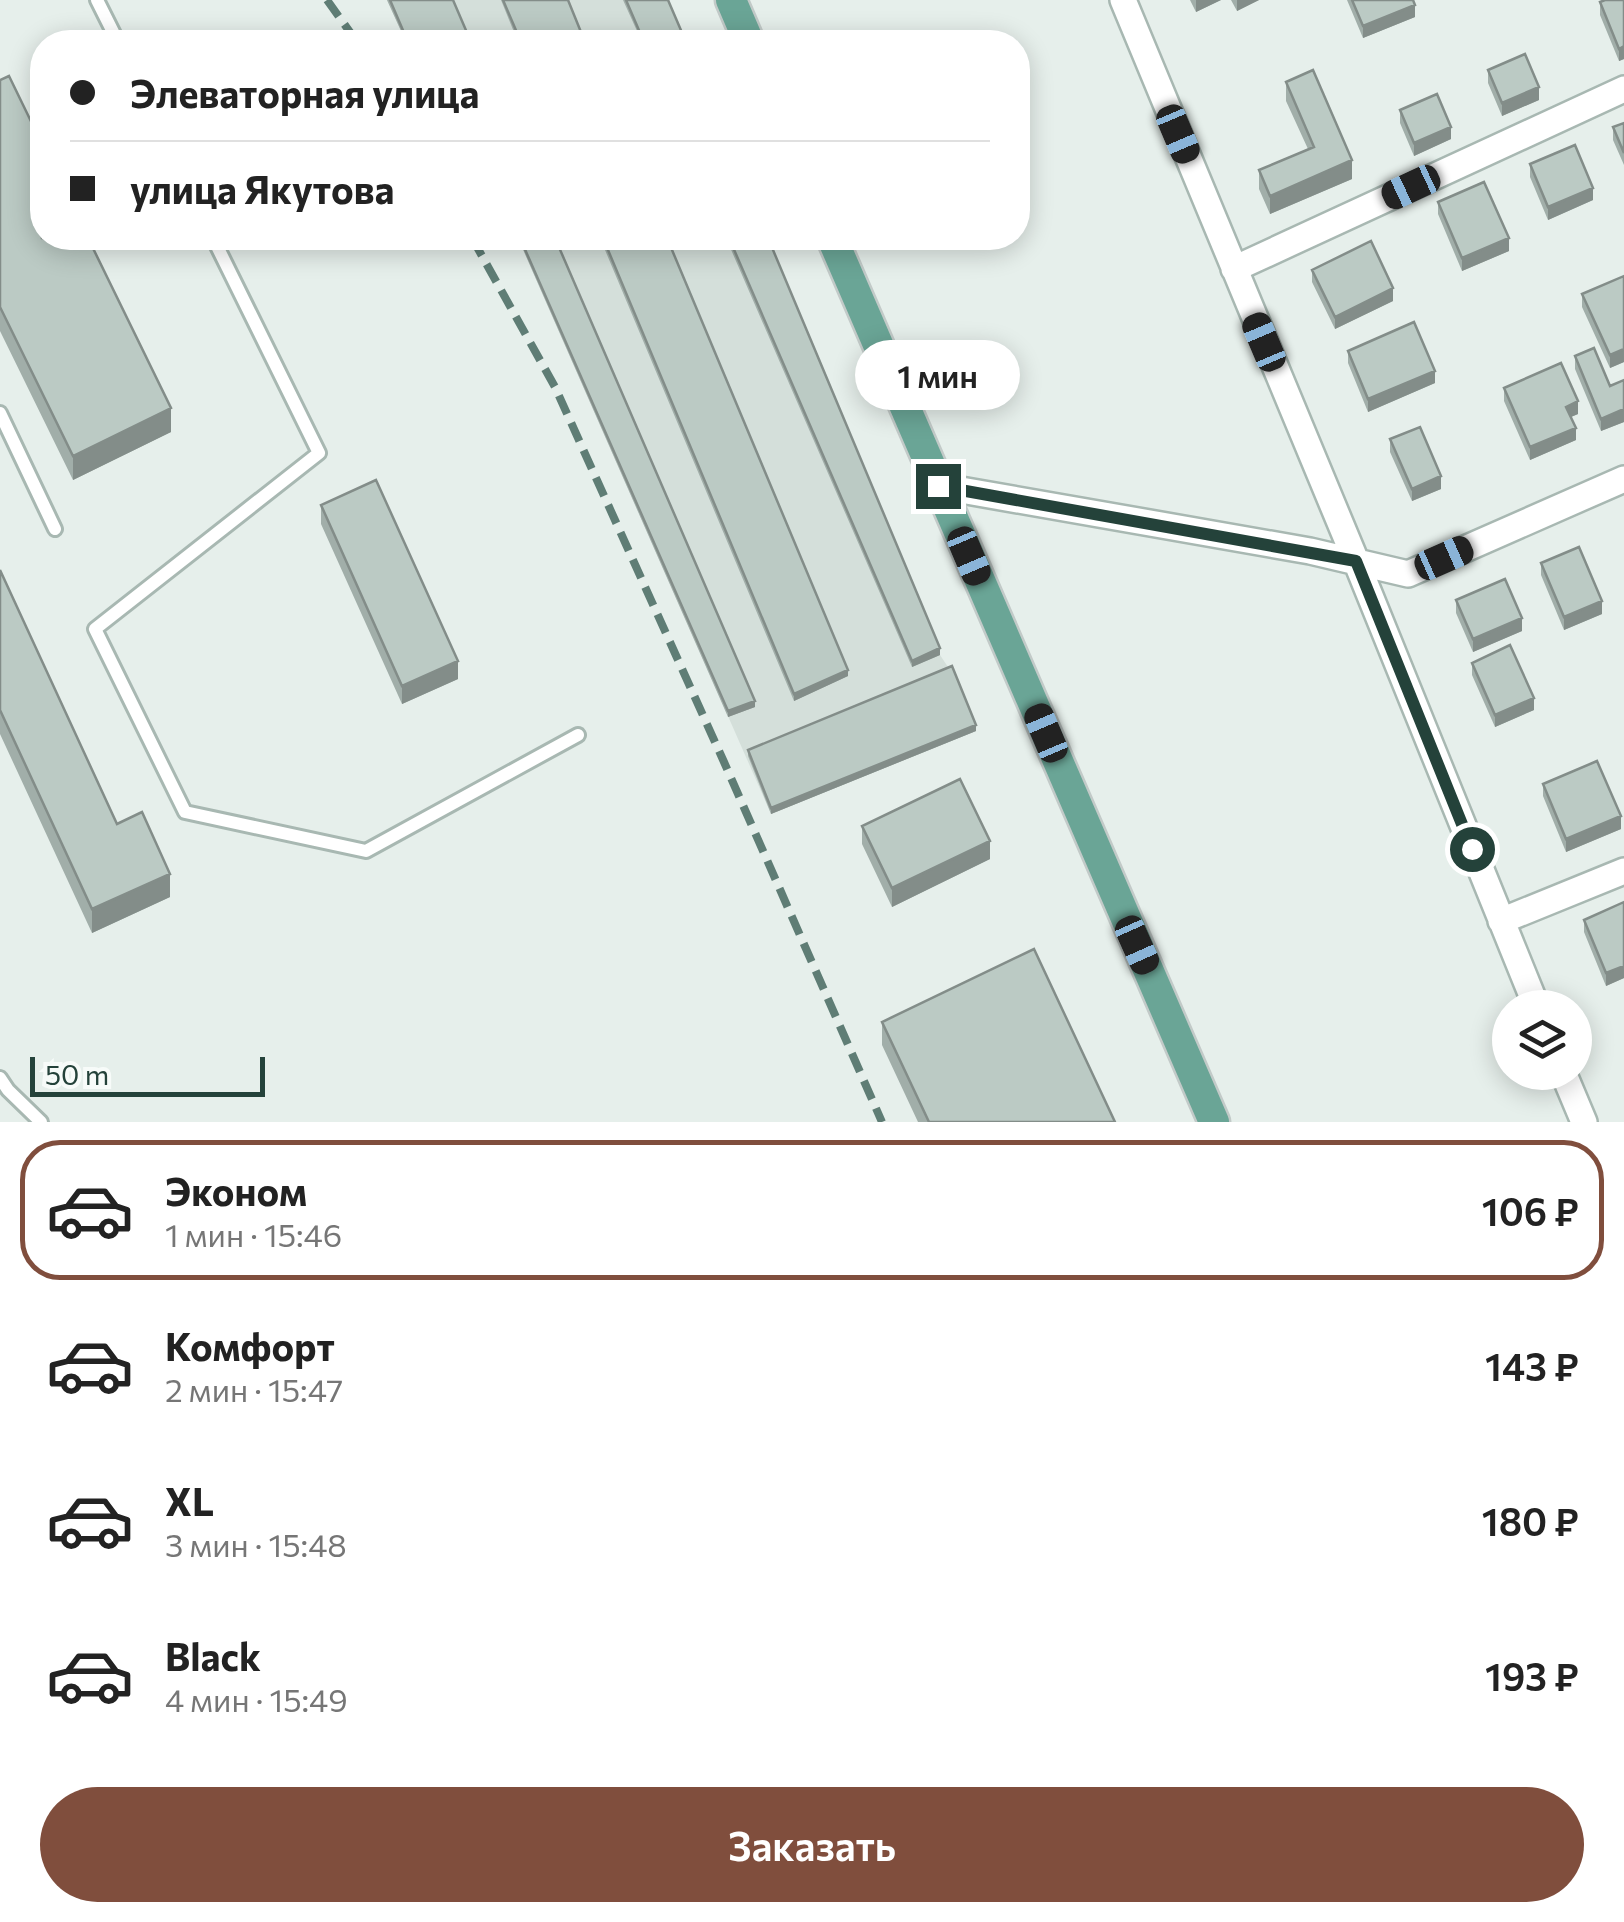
<!DOCTYPE html>
<html lang="ru">
<meta charset="utf-8">
<style>
body{margin:0;font-family:Commissioner,sans-serif;background:#f2f2f2;color:#222;height:100vh;display:flex;flex-direction:column;font-size:38px;white-space:nowrap}
*{box-sizing:border-box;margin:0}
p{font-size:32px;color:#767676}
.icon{flex:none;width:55px;height:55px;fill:none;stroke:currentColor;stroke-width:2;stroke-linecap:round;stroke-linejoin:round}
.map{position:relative;height:1122px;overflow:hidden}
.sheet{display:flex;flex-direction:column;background:#fff;flex:1}
.sheet>*{flex:none}
.hud{position:absolute;left:30px;top:30px;width:1000px;height:220px;border-radius:40px;box-shadow:0 5px 25px #0003;display:grid;align-content:center;height:220px;padding:0 40px;background:#fff}
.buttons{position:absolute;left:1492px;top:990px;display:grid;gap:20px}
.buttons a{display:grid;place-items:center;width:100px;height:100px;border-radius:50%;background:#fff;box-shadow:0 5px 25px #0003;font-size:50px}
.scale{position:absolute;left:30px;bottom:25px;width:235px;box-sizing:border-box;padding-left:10px;border:5px solid #24423a;border-top:0;font-size:28px;line-height:35px;white-space:nowrap;color:#24423a;-webkit-text-stroke:8px #f7fbf9;paint-order:stroke}
.end{position:absolute;width:45px;height:45px;margin:-22px;border:12px solid #24423a;background:#fff;box-shadow:0 0 0 5px #fff}
.from{border-radius:50%}
.bubble{position:absolute;height:70px;border-radius:35px;background:#fff;box-shadow:0 5px 25px #0003;font-size:32px;font-weight:600;line-height:70px;text-align:center}
.car{position:absolute;width:30px;height:60px;margin:-30px -15px;border-radius:12px;box-shadow:0 0 8px 2px #0007;background:linear-gradient(#222 24%,#8ab4d8 0 40%,#222 0 76%,#8ab4d8 0 86%,#222 0)}
.hud b{display:flex;align-items:center;gap:35px;height:95px;font-size:38px}
.hud b+b{border-top:2px solid #e0e0e0}
.hud i{width:25px;height:25px;background:#222}
ul{padding:18px 0 0;list-style:none}
li{display:flex;align-items:center;gap:30px;height:140px;margin:0 20px 15px;padding:0 20px;border:5px solid transparent;border-radius:40px}
li div{flex:1}
li b{display:block;font-size:38px}
li em{font-style:normal;font-weight:600}
li.on{border-color:#804e3d}
li>.icon{width:90px;height:90px;stroke-width:1.5}
.button{display:flex;gap:20px;margin-top:auto;padding:20px 40px}
.button a{flex:1;height:115px;border-radius:60px;background:#804e3d;color:#fff;font-size:40px;font-weight:600;line-height:115px;text-align:center}
.map>svg:first-child{display:block}
</style>
<div class="map">
<svg width="1624" height="1122" viewBox="0 0 1624 1122">
<rect width="100%" height="100%" fill="#e6efeb"/>
<!-- built -->
<path fill="#d4dfda" d="M 387,0 L 665,0 L 683,42 L 406,42 Z
M 518,238 L 765,238 L 940,655 L 952,673 L 976,731 L 771,814 Z"/>
<g fill="none" stroke-linecap="round" stroke-linejoin="round">
<!-- lane casing -->
<g stroke="#a8b8b2" stroke-width="18">
<path id="lane" d="M 97,0 L 118,42
M 213,238 L 319,453 L 95,629 L 185,812 L 366,851 L 578,735
M 0,413 L 55,529
M 0,1078 L 8,1090 L 41,1122"/>
</g>
<!-- street casing -->
<g stroke="#a8b8b2" stroke-width="30">
<path id="street" d="M 1123,0 L 1356,561 L 1537,1008
M 1234,269 L 1624,89
M 938,486 L 1310,551 L 1408,574 L 1624,479
M 1501,921 L 1624,871
M 1563,1072 L 1584,1122"/>
</g>
<!-- primary casing -->
<g stroke="#c2cac8" stroke-width="35">
<path id="primary" d="M 731,0 L 749,42
M 832,238 L 1214,1122"/>
</g>
<!-- lane -->
<use href="#lane" stroke="#fff" stroke-width="12"/>
<!-- street -->
<use href="#street" stroke="#fff" stroke-width="25"/>
<!-- primary -->
<use href="#primary" stroke="#6aa596" stroke-width="30"/>
<!-- rail -->
<path stroke="#5f7d75" stroke-width="8" stroke-dasharray="20 10" stroke-linecap="butt" d="M 327,0 L 357,42
M 472,238 L 555,387 L 724,762 L 882,1122"/>
</g>
<!-- wall -->
<path fill="#a1aea9" d="M 387,0 L 453,0 L 471,42 L 406,42 Z
M 501,0 L 568,0 L 585,42 L 518,42 Z
M 623,0 L 668,0 L 686,42 L 642,42 Z
M 1190,0 L 1221,0 L 1196,12 Z
M 1231,0 L 1259,0 L 1237,11 Z
M 1347,0 L 1413,0 L 1415,17 L 1363,38 Z
M 1624,0 L 1624,59 L 1619,61 L 1600,15 L 1600,2 Z
M 1488,70 L 1539,100 L 1502,116 L 1488,83 Z
M 0,80 L 171,432 L 73,480 L 0,331 Z
M 1286,82 L 1352,179 L 1270,214 L 1259,189 L 1259,170 L 1308,149 L 1286,101 Z
M 1400,110 L 1451,139 L 1414,156 L 1400,123 Z
M 1624,123 L 1624,165 L 1613,140 L 1613,127 Z
M 1530,164 L 1593,200 L 1548,220 L 1530,177 Z
M 1438,202 L 1509,251 L 1462,271 L 1438,214 Z
M 518,238 L 555,238 L 755,707 L 728,717 Z
M 600,238 L 667,238 L 848,676 L 794,701 Z
M 726,238 L 768,238 L 940,655 L 912,667 Z
M 1312,270 L 1393,301 L 1335,329 L 1312,282 Z
M 1624,276 L 1624,362 L 1610,368 L 1582,307 L 1582,294 Z
M 1348,351 L 1435,383 L 1368,412 L 1348,363 Z
M 1575,356 L 1610,386 L 1624,380 L 1624,422 L 1601,431 L 1575,369 Z
M 1504,388 L 1578,414 L 1571,417 L 1576,440 L 1530,460 L 1504,401 Z
M 1390,439 L 1441,489 L 1412,501 L 1390,452 Z
M 321,505 L 458,679 L 402,704 L 321,524 Z
M 1541,563 L 1602,614 L 1564,630 L 1541,575 Z
M 0,570 L 117,824 L 170,897 L 92,933 L 0,734 Z
M 1456,600 L 1522,631 L 1473,652 L 1456,613 Z
M 1472,663 L 1534,710 L 1495,727 L 1472,675 Z
M 976,731 L 771,814 L 748,756 L 748,750 Z
M 1543,784 L 1621,829 L 1566,852 L 1543,796 Z
M 862,826 L 990,859 L 892,907 L 862,844 Z
M 1624,902 L 1624,978 L 1606,986 L 1584,932 L 1584,920 Z
M 882,1022 L 1115,1122 L 918,1122 L 882,1045 Z"/>
<!-- shaded-wall -->
<path fill="#838d89" d="M 1196,0 L 1221,0 L 1196,12 Z
M 1237,0 L 1259,0 L 1237,11 Z
M 1415,5 L 1415,17 L 1363,38 L 1363,26 Z
M 1624,46 L 1624,59 L 1619,61 L 1619,49 Z
M 1539,87 L 1539,100 L 1502,116 L 1502,103 Z
M 1451,127 L 1451,139 L 1414,156 L 1414,143 Z
M 1352,160 L 1352,179 L 1270,214 L 1270,196 Z
M 1593,188 L 1593,200 L 1548,220 L 1548,207 Z
M 1509,238 L 1509,251 L 1462,271 L 1462,258 Z
M 1393,288 L 1393,301 L 1335,329 L 1335,317 Z
M 1624,349 L 1624,362 L 1610,368 L 1610,355 Z
M 1435,371 L 1435,383 L 1368,412 L 1368,399 Z
M 1578,401 L 1578,414 L 1566,419 L 1566,407 Z
M 171,408 L 171,432 L 73,480 L 73,456 Z
M 1624,409 L 1624,422 L 1601,431 L 1601,419 Z
M 1576,428 L 1576,440 L 1530,460 L 1530,447 Z
M 1441,476 L 1441,489 L 1412,501 L 1412,489 Z
M 1602,601 L 1602,614 L 1564,630 L 1564,617 Z
M 1522,618 L 1522,631 L 1473,652 L 1473,639 Z
M 940,648 L 940,655 L 912,667 L 912,661 Z
M 458,661 L 458,679 L 402,704 L 402,686 Z
M 848,670 L 848,676 L 794,701 L 794,694 Z
M 1534,698 L 1534,710 L 1495,727 L 1495,715 Z
M 755,701 L 755,707 L 728,717 L 728,711 Z
M 976,725 L 976,731 L 771,814 L 771,808 Z
M 1621,816 L 1621,829 L 1566,852 L 1566,839 Z
M 990,841 L 990,859 L 892,907 L 892,888 Z
M 170,874 L 170,897 L 92,933 L 92,909 Z
M 1624,966 L 1624,978 L 1606,986 L 1606,973 Z"/>
<!-- building -->
<path fill="#bbcac4" stroke="#838d89" stroke-width="2.5" d="M 390,0 L 453,0 L 471,42 L 408,42 Z
M 503,0 L 568,0 L 585,42 L 521,42 Z
M 626,0 L 668,0 L 686,42 L 644,42 Z
M 1352,0 L 1413,0 L 1415,5 L 1363,26 Z
M 1605,0 L 1624,0 L 1624,46 L 1619,49 L 1600,2 Z
M 1525,54 L 1539,87 L 1502,103 L 1488,70 Z
M 1313,70 L 1352,160 L 1270,196 L 1259,170 L 1314,147 L 1286,82 Z
M 9,76 L 42,144 L 42,238 L 88,238 L 171,408 L 73,456 L 0,307 L 0,80 Z
M 1437,94 L 1451,127 L 1414,143 L 1400,110 Z
M 1624,123 L 1624,153 L 1613,127 Z
M 1575,145 L 1593,188 L 1548,207 L 1530,164 Z
M 1484,182 L 1509,238 L 1462,258 L 1438,202 Z
M 520,238 L 555,238 L 755,701 L 728,711 Z
M 603,238 L 667,238 L 848,670 L 794,694 Z
M 729,238 L 768,238 L 940,648 L 912,661 Z
M 1371,241 L 1393,288 L 1335,317 L 1312,270 Z
M 1624,276 L 1624,349 L 1610,355 L 1582,294 Z
M 1414,322 L 1435,371 L 1368,399 L 1348,351 Z
M 1594,348 L 1610,386 L 1624,380 L 1624,409 L 1601,419 L 1575,356 Z
M 1561,363 L 1578,401 L 1566,407 L 1576,428 L 1530,447 L 1504,388 Z
M 1420,427 L 1441,476 L 1412,489 L 1390,439 Z
M 376,480 L 458,661 L 402,686 L 321,505 Z
M 1579,547 L 1602,601 L 1564,617 L 1541,563 Z
M 0,570 L 117,824 L 142,812 L 170,874 L 92,909 L 0,710 Z
M 1505,579 L 1522,618 L 1473,639 L 1456,600 Z
M 1510,645 L 1534,698 L 1495,715 L 1472,663 Z
M 952,666 L 976,725 L 771,808 L 748,750 Z
M 1597,761 L 1621,816 L 1566,839 L 1543,784 Z
M 960,779 L 990,841 L 892,888 L 862,826 Z
M 1624,902 L 1624,966 L 1606,973 L 1584,920 Z
M 1034,949 L 1115,1122 L 929,1122 L 882,1022 Z"/>
<g fill="none" stroke-linecap="round" stroke-linejoin="round">
<!-- route -->
<path stroke="#24423a" stroke-width="12" d="M 938,486 L 1356,561 L 1472,849"/>
</g>
</svg>
<div class="buttons">
<a><svg class="icon" aria-label="layers" viewBox="0 0 24 24"><path d="M12 4l9 5-9 5-9-5zM3 14l9 5 9-5"/></svg></a>
</div>
<div class="scale">50 m</div>
<i class="end from" style="left:1472px;top:849px"></i>
<i class="end" style="left:938px;top:486px"></i>
<div class="bubble" style="left:855px;top:340px;width:165px">1 мин</div>
<i class="car" style="left:1178px;top:134px;rotate:157deg"></i>
<i class="car" style="left:1411px;top:187px;rotate:245deg"></i>
<i class="car" style="left:1264px;top:342px;rotate:337deg"></i>
<i class="car" style="left:969px;top:556px;rotate:157deg"></i>
<i class="car" style="left:1444px;top:558px;rotate:66deg"></i>
<i class="car" style="left:1046px;top:733px;rotate:337deg"></i>
<i class="car" style="left:1137px;top:945px;rotate:156deg"></i>
<div class="hud">
<b><i class="from"></i>Элеваторная улица</b>
<b><i></i>улица Якутова</b>
</div>
</div>
<section class="sheet">
<ul>
<li class="on"><svg class="icon" aria-label="car" viewBox="0 0 24 24"><path d="M5 17H2v-5l4-1 3-4h7l3 4 3 1v5h-3M9 17h6M6 11h13"/><circle cx="7" cy="17" r="2"/><circle cx="17" cy="17" r="2"/></svg><div><b>Эконом</b><p>1 мин · 15:46</p></div><em>106 ₽</em></li>
<li><svg class="icon" aria-label="car" viewBox="0 0 24 24"><path d="M5 17H2v-5l4-1 3-4h7l3 4 3 1v5h-3M9 17h6M6 11h13"/><circle cx="7" cy="17" r="2"/><circle cx="17" cy="17" r="2"/></svg><div><b>Комфорт</b><p>2 мин · 15:47</p></div><em>143 ₽</em></li>
<li><svg class="icon" aria-label="car" viewBox="0 0 24 24"><path d="M5 17H2v-5l4-1 3-4h7l3 4 3 1v5h-3M9 17h6M6 11h13"/><circle cx="7" cy="17" r="2"/><circle cx="17" cy="17" r="2"/></svg><div><b>XL</b><p>3 мин · 15:48</p></div><em>180 ₽</em></li>
<li><svg class="icon" aria-label="car" viewBox="0 0 24 24"><path d="M5 17H2v-5l4-1 3-4h7l3 4 3 1v5h-3M9 17h6M6 11h13"/><circle cx="7" cy="17" r="2"/><circle cx="17" cy="17" r="2"/></svg><div><b>Black</b><p>4 мин · 15:49</p></div><em>193 ₽</em></li>
</ul>
<div class="button"><a>Заказать</a></div>
</section>
